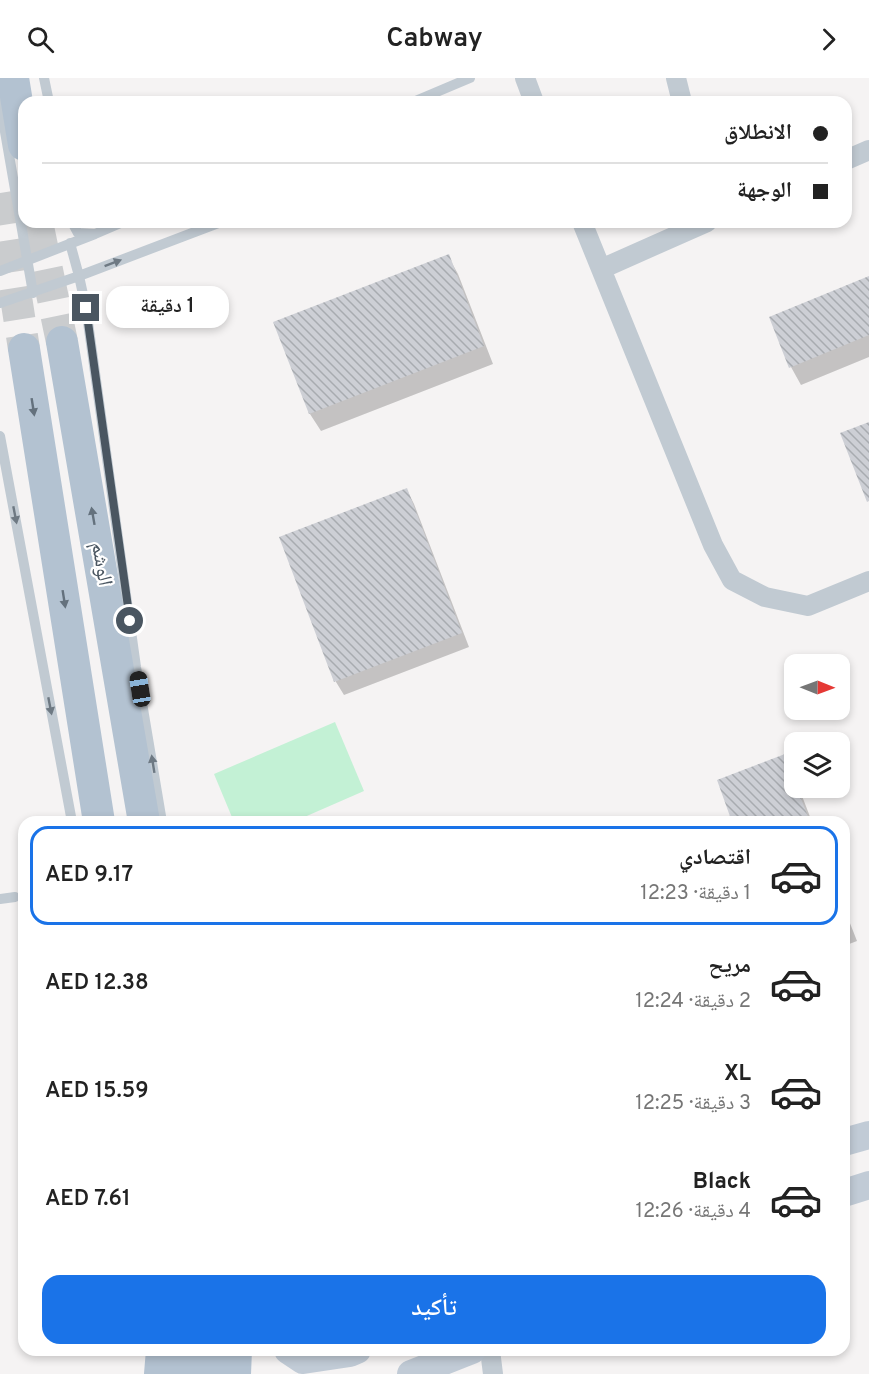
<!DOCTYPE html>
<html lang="ar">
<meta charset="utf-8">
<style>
body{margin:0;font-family:Overpass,"Noto Naskh Arabic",sans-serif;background:#f6f6f6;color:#222;direction:rtl;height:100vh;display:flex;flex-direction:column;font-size:22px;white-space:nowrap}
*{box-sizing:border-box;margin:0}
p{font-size:20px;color:#767676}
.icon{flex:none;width:33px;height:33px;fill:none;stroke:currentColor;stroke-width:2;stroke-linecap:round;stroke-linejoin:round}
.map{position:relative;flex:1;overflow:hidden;direction:ltr}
.drawer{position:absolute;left:18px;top:738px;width:832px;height:540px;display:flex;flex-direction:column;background:#fff;border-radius:18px;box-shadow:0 3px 9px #0003;direction:rtl}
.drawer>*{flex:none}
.top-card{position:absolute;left:18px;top:18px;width:834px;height:132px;border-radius:18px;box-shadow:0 3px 9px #0003;direction:rtl;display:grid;align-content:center;height:132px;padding:0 24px;background:#fff}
.needle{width:39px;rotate:91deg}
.controls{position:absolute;left:784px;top:576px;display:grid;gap:12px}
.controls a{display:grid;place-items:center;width:66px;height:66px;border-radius:12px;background:#fff;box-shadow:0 3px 9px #0003;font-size:30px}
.end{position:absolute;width:27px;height:27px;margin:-14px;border:8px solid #4a5661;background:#fff;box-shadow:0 0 0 3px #fff}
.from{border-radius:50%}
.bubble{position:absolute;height:42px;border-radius:18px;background:#fff;box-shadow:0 3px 9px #0003;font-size:20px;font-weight:600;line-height:42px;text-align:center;direction:rtl}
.car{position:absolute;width:18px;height:36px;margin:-18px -9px;border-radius:8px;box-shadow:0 0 4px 2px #0007;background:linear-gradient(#222 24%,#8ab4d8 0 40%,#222 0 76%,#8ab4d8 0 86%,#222 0)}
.top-card b{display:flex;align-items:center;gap:21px;height:57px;font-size:22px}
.top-card b+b{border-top:2px solid #e0e0e0}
.top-card i{width:15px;height:15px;background:#222}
ul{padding:10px 0 0;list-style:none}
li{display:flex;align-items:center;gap:18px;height:99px;margin:0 12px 9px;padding:0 12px;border:3px solid transparent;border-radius:18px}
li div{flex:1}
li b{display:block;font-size:22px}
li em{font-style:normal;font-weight:600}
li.selected{border-color:#1a73e8}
li>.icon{width:54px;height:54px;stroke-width:1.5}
.button{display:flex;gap:12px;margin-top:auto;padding:12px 24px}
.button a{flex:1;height:69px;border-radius:18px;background:#1a73e8;color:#fff;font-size:24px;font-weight:600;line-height:69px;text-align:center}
header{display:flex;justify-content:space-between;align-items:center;height:78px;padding:0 24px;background:#fff;font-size:27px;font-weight:600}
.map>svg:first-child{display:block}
</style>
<header><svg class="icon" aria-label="forward" viewBox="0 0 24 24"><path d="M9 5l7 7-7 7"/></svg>Cabway<svg class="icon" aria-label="search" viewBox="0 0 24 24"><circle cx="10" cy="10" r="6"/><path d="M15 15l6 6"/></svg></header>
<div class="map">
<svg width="869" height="1296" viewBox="0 0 869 1296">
<defs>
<pattern id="building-back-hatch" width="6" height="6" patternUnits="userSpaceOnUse" patternTransform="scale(1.5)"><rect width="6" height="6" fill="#cdcfd5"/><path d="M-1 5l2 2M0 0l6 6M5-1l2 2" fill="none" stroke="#a8abb0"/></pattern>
</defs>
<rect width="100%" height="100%" fill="#f5f3f3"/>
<!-- green -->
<path fill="#c3f1d5" d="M 335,644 L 364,713 L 293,744 L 234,744 L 214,696 Z"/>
<!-- shadow -->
<path fill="#0003" d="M 448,178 L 458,196 L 493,286 L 321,353 L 310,336 L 275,245 Z
M 869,200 L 869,279 L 801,307 L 791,289 Z
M 407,412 L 414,426 L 469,569 L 344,617 L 336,604 L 281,460 Z
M 784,678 L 794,696 L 795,710 L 799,710 L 812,744 L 734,744 Z
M 844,830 L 857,863 L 844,868 Z"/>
<!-- building -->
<path fill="url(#building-back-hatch)" d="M 449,176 L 484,268 L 309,336 L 273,244 Z
M 869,198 L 869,257 L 789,290 L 769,239 Z
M 869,344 L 869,423 L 867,424 L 840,355 Z
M 407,410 L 462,555 L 334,604 L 279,459 Z
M 785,676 L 795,704 L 795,710 L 797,710 L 810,744 L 732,744 L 717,702 Z"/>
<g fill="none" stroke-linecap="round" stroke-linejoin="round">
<!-- primary-tunnel -->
<path stroke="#caccce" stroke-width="32" stroke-dasharray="32 16" stroke-linecap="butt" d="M 0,115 L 24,271
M 37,144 L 62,264"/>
<!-- lane -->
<path stroke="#c1cad2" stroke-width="10" d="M 44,0 L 49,24
M 413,24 L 470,0
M 0,25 L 33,215
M 72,144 L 78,155 L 95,156 L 123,144
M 0,193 L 95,156
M 0,225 L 79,198 L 70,165
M 0,358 L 72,744
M 162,744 L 136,589 L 86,230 L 79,198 L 221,144
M 0,821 L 15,819"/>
<!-- street -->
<path stroke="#c1cad2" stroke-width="20" d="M 525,0 L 534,24
M 676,0 L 682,24
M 846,82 L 869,72
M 582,144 L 713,467 L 732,502 L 765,519 L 808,528 L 869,503
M 601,191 L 707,144
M 490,1272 L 493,1296"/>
<!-- secondary -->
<path stroke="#c1cbd6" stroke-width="28" d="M 844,1064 L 869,1057
M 844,1115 L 869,1107
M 288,1272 L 303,1282 L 350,1275 L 357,1272
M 411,1296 L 472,1272"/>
<!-- primary -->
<path stroke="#b3c2d1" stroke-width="32" d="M 13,0 L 24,67
M 62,264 L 144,744
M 24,271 L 99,744
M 160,1296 L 162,1272
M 185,1296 L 186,1272
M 211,1296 L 213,1272
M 235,1296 L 236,1272"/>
</g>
<!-- one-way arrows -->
<defs><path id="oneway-solid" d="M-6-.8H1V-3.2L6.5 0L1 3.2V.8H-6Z" transform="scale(1.5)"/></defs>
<g fill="#6e7983">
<use href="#oneway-solid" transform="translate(113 185) rotate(-21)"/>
<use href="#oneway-solid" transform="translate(15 437) rotate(79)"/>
<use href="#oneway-solid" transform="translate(50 628) rotate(79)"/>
<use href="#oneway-solid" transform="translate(153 686) rotate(-99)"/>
</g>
<g fill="#64717d">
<use href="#oneway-solid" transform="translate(33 329) rotate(81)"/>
<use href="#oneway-solid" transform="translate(93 438) rotate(-100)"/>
<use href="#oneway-solid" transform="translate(64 521) rotate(81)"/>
</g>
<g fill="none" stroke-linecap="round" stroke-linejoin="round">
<!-- route -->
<path stroke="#4a5661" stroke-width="8" d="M 86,230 L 130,543"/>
</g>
<g text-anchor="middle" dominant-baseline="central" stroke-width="4.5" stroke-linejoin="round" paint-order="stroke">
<!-- street labels -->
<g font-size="21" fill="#4a5661" stroke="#fff">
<text transform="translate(101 486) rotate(80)">الوشم</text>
</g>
</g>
</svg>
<div class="controls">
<a><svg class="needle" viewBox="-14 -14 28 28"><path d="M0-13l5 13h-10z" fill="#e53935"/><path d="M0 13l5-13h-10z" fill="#767676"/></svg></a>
<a><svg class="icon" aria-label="layers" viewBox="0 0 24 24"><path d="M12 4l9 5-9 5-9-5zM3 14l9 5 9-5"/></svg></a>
</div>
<i class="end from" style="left:130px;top:543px"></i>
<i class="end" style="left:86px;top:230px"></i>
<div class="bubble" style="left:106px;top:208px;width:123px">1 دقيقة</div>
<i class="car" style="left:140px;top:611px;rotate:351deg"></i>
<div class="top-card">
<b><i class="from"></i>الانطلاق</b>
<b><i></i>الوجهة</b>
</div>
<section class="drawer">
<ul>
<li class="selected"><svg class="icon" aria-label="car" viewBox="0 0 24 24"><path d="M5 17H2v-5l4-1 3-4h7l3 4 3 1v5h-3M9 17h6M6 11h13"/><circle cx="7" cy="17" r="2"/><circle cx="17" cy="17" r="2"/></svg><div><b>اقتصادي</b><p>1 دقيقة · 12:23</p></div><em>AED 9.17</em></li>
<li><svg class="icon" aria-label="car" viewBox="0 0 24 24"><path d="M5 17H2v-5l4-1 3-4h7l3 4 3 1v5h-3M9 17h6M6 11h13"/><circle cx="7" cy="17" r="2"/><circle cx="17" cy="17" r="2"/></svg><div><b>مريح</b><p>2 دقيقة · 12:24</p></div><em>AED 12.38</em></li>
<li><svg class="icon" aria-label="car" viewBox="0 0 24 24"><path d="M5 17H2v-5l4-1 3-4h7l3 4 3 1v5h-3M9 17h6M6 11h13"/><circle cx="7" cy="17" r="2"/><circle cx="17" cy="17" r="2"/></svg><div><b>XL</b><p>3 دقيقة · 12:25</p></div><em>AED 15.59</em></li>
<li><svg class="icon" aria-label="car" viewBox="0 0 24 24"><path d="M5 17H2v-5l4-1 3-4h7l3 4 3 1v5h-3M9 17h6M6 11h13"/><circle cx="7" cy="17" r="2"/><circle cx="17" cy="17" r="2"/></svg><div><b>Black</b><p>4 دقيقة · 12:26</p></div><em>AED 7.61</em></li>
</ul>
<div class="button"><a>تأكيد</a></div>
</section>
</div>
